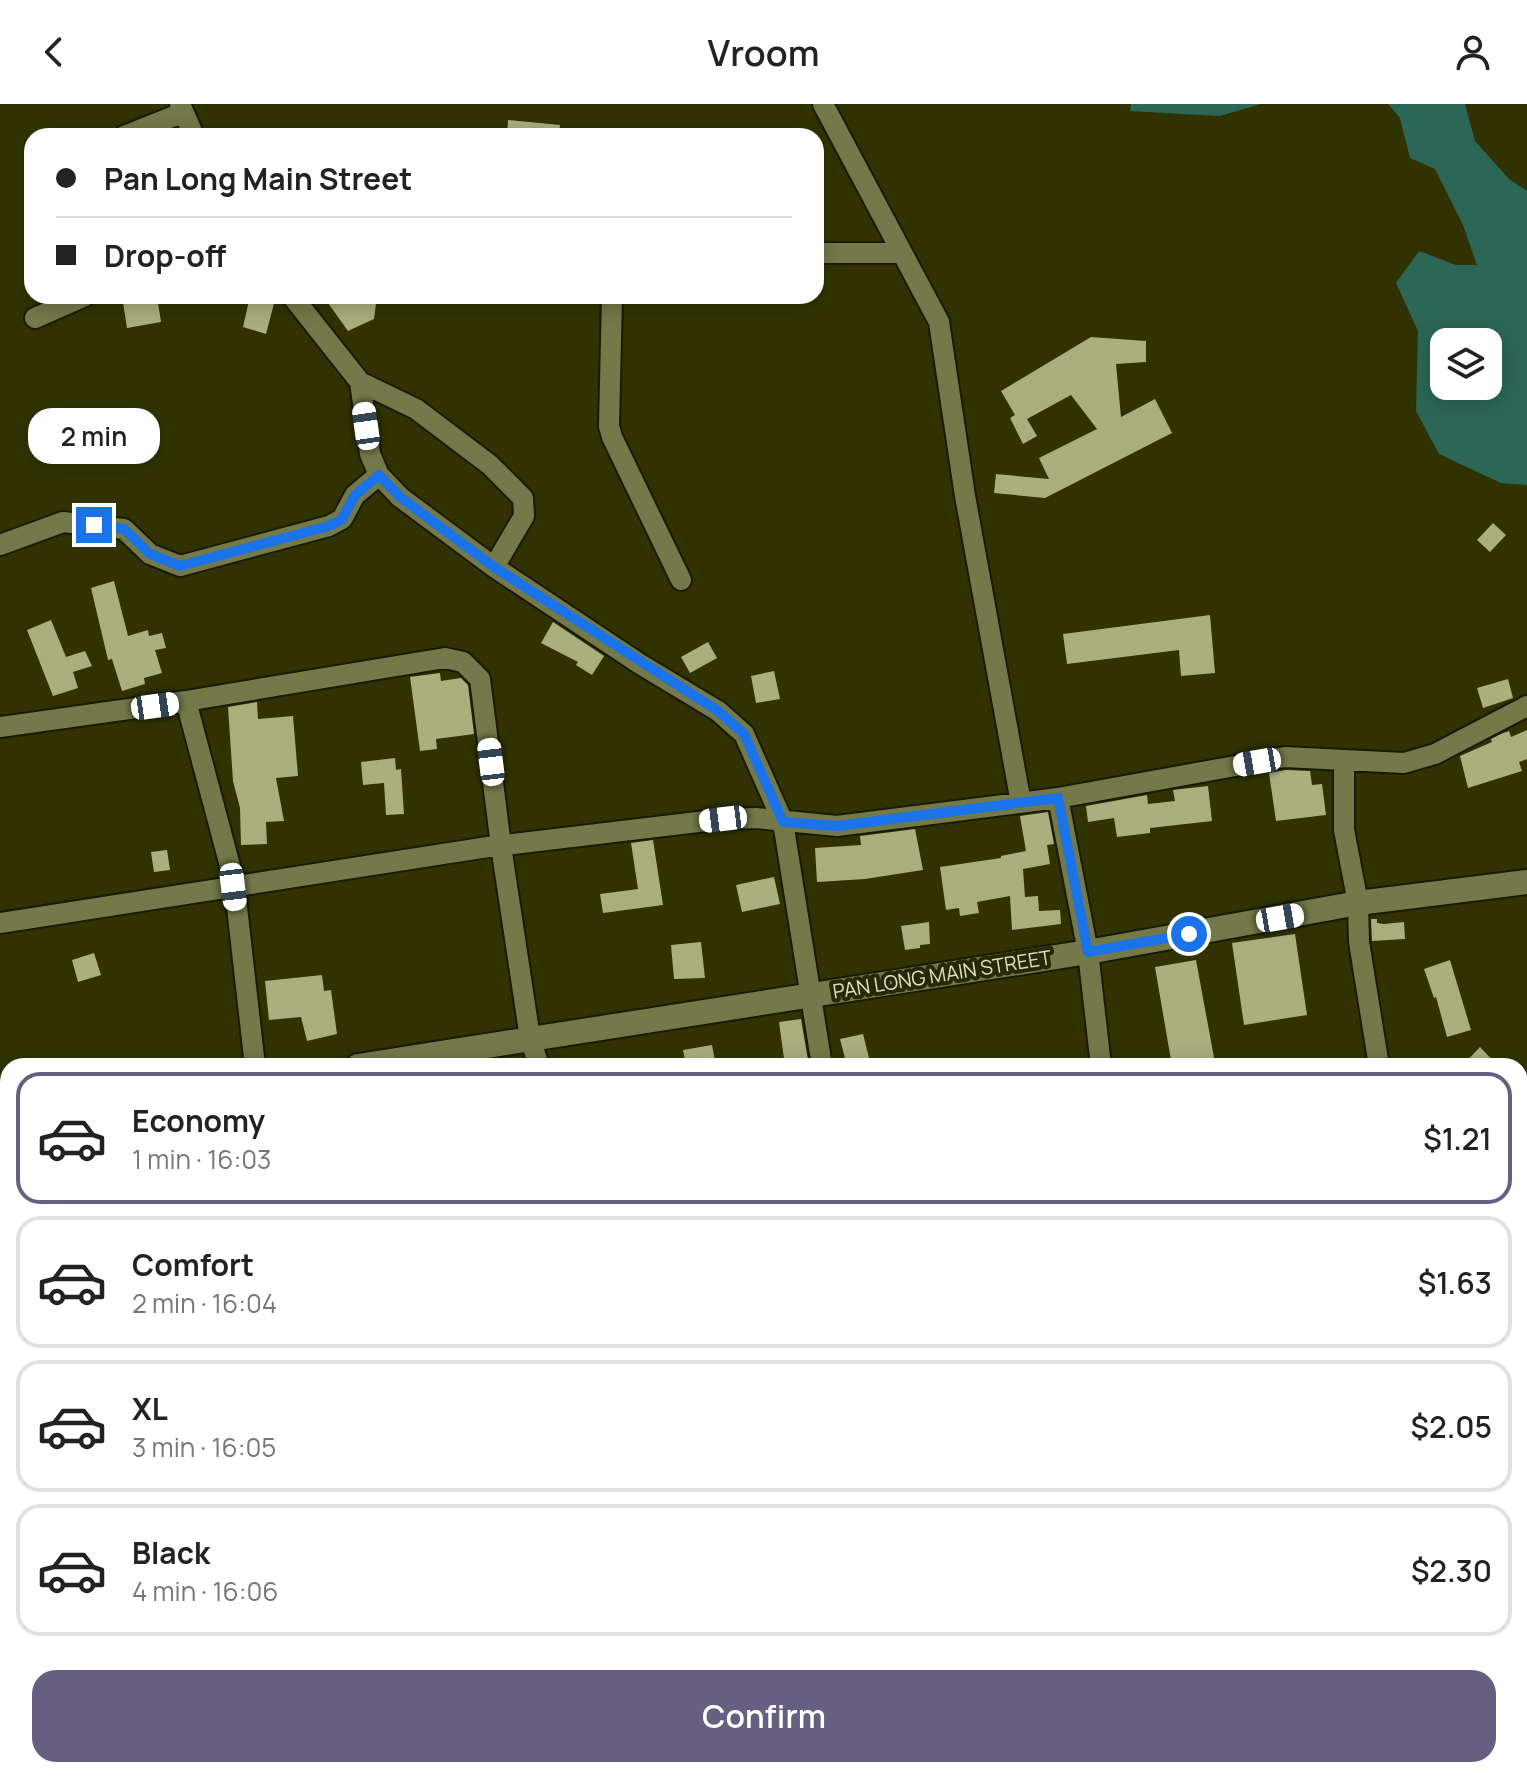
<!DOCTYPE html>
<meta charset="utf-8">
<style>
body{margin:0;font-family:Manrope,sans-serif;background:#f2f2f2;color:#222;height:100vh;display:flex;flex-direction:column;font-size:30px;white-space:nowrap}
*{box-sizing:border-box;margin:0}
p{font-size:26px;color:#767676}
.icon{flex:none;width:44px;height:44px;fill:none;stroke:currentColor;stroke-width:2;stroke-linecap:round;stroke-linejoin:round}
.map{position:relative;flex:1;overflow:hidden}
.drawer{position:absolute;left:0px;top:954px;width:1528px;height:720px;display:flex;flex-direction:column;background:#fff;border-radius:24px 24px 0 0;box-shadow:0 4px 20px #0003}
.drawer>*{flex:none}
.top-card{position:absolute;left:24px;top:24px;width:800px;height:176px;border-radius:24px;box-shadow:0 4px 20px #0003;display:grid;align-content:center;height:176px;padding:0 32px;background:#fff}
.buttons{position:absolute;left:1430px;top:224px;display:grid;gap:16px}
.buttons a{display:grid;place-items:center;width:72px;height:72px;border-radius:16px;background:#fff;box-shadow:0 4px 20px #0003;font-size:40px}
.end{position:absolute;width:36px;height:36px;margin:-18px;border:10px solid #1a73e8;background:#fff;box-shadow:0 0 0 4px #fff}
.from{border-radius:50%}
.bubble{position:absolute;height:56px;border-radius:24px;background:#fff;box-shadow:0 4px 20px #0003;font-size:26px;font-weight:600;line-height:56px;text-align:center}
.car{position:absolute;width:24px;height:48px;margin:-24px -12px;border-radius:10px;box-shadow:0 0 6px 2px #0007;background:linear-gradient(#fff 24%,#345 0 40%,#fff 0 76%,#345 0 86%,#fff 0)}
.top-card b{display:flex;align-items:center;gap:28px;height:76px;font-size:30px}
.top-card b+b{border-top:2px solid #e0e0e0}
.top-card i{width:20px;height:20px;background:#222}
ul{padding:14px 0 0;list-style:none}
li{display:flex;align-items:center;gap:24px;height:132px;margin:0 16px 12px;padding:0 16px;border:4px solid #e0e0e0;border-radius:24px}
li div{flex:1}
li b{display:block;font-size:30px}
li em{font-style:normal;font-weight:600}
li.active{border-color:#675f81}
li>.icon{width:72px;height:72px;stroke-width:1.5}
.primary-button{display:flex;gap:16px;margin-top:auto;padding:16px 32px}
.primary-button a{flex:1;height:92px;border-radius:24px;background:#675f81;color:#fff;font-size:32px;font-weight:600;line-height:92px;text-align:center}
header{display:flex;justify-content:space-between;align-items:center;height:104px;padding:0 32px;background:#fff;font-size:36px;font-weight:600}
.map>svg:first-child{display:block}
</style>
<header><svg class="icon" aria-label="back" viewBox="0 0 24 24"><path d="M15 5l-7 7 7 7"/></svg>Vroom<svg class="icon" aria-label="person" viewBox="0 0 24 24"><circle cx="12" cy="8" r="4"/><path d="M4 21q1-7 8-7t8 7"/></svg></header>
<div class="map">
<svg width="1527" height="1674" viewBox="0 0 1527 1674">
<rect width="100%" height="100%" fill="#303301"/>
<!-- water -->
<path fill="#2c6657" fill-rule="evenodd" d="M 1131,0 L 1261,0 L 1220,12 L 1130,7 Z
M 1388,0 L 1465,0 L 1475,37 L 1509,75 L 1527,87 L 1527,381 L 1501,379 L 1439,350 L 1416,307 L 1418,227 L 1396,179 L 1419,147 L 1456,161 L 1477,161 L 1463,121 L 1435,65 L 1410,54 L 1400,14 ZM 1444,238 L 1488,238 L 1488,282 L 1444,282 Z"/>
<!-- building -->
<path fill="#a9af7d" d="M 508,16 L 560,21 L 559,32 L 507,32 Z
M 122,192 L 157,192 L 161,218 L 127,224 Z
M 250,192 L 276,192 L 266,230 L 243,223 Z
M 323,192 L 377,192 L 374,215 L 348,227 Z
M 1091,233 L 1146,237 L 1146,258 L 1116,260 L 1121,313 L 1155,295 L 1172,329 L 1045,394 L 994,389 L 996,370 L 1049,375 L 1039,354 L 1097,325 L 1071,291 L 1027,315 L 1037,332 L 1023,340 L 1010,314 L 1015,311 L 1001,287 Z
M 1493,419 L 1506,431 L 1490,448 L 1477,436 Z
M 114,477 L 128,532 L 148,526 L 149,532 L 162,529 L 166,544 L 155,546 L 162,569 L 144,574 L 145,580 L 122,587 L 112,555 L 108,556 L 91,484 Z
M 1210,511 L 1215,569 L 1181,572 L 1179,546 L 1067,560 L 1063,530 Z
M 51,516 L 66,553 L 85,547 L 92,562 L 73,568 L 78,584 L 53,592 L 27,526 Z
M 553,518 L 604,552 L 592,571 L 576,561 L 578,558 L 541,539 Z
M 708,538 L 717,554 L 690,569 L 681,553 Z
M 774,567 L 780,595 L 756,599 L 751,572 Z
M 440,569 L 441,577 L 461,574 L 468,581 L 474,630 L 436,635 L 437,645 L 420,647 L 410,573 Z
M 1508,575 L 1513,594 L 1483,604 L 1477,584 Z
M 257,598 L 258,615 L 293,612 L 298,672 L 276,674 L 284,717 L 266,718 L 267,740 L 241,741 L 240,704 L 233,677 L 228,603 Z
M 1527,626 L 1527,655 L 1519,658 L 1522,667 L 1468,684 L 1460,652 L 1492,638 L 1491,635 L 1501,630 L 1509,627 L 1511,633 Z
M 395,654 L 396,666 L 401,665 L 404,710 L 386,711 L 384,679 L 363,681 L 361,658 Z
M 1286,666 L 1310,667 L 1312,681 L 1322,680 L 1326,711 L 1276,717 L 1269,669 Z
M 1208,682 L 1212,717 L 1150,724 L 1150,729 L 1117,733 L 1114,714 L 1088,718 L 1086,702 L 1147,691 L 1148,700 L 1175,697 L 1173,686 Z
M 1048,708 L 1054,740 L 1047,741 L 1050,760 L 1023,765 L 1025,793 L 1038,792 L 1039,807 L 1060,806 L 1061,820 L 1012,826 L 1010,792 L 977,798 L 979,809 L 960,812 L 959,804 L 946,806 L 940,763 L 1001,754 L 1001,752 L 1026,747 L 1020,712 Z
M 915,725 L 923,766 L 865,775 L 817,778 L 815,744 L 861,741 L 860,732 Z
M 653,736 L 663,801 L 603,809 L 600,790 L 638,785 L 631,739 Z
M 167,746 L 170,766 L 154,768 L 151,748 Z
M 774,773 L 780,800 L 742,808 L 736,781 Z
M 1371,815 L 1377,815 L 1377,819 L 1384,820 L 1404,818 L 1405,835 L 1372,837 Z
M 929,818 L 930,840 L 920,841 L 920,844 L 905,846 L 901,822 Z
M 1295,830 L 1307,911 L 1244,921 L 1232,839 Z
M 701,838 L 705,874 L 674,875 L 671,841 Z
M 94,849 L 101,871 L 78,878 L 72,856 Z
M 1196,856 L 1215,959 L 1172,962 L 1155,863 Z
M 1450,856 L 1471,926 L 1447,933 L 1436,893 L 1434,894 L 1424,865 Z
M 322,871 L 324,887 L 331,886 L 337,930 L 307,937 L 301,913 L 269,916 L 265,877 Z
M 801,915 L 809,962 L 785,962 L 779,918 Z
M 863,930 L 871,962 L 847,962 L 840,935 Z
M 712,941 L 716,962 L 686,962 L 683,946 Z
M 1480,943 L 1498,962 L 1462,962 Z"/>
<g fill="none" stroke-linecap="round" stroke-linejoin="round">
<!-- minor casing -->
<g stroke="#181a03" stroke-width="24">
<path id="minor" d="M 180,0 L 194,32
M 823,0 L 939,218 L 965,392 L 1021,699
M 124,32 L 182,9
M 816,149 L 901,149
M 292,192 L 360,278 L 370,350 L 379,371 L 400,393 L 494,463 L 640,560 L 718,607 L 744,630 L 783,718 L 822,962
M 612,192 L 609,322 L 612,333 L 681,476
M 35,214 L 85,192
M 360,278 L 416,305 L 490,361 L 523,394 L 524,412 L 494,463
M 0,441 L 63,418 L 124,425 L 150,450 L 180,462 L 329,422 L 342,415 L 355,391 L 379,371
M 186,597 L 234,777 L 255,962
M 0,623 L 186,597 L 445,554 L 463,558 L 480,575 L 501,742 L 530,934 L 539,962
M 1344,656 L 1344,726 L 1358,799 L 1359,838 L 1379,962
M 1058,694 L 1088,848 L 1101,962
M 0,819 L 488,743 L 723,715 L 756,714 L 837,722 L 1058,694 L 1285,653 L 1404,659 L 1435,650 L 1527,602
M 0,1178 L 8,1224
M 1520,1350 L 1527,1350
M 0,1396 L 8,1394
M 1520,1545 L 1527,1544
M 0,1582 L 8,1581
M 76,1666 L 78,1674
M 365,1666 L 366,1674
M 925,1666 L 927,1674
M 1219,1666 L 1220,1674
M 1490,1666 L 1492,1674
M 590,1674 L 636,1666"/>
</g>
<!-- tertiary casing -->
<g stroke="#181a03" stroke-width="28">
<path id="tertiary" d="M 358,962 L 1088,848 L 1358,799 L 1527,778
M 0,1015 L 8,1014"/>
</g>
<!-- minor -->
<use href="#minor" stroke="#737949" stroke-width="20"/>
<!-- tertiary -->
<use href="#tertiary" stroke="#737949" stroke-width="24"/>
</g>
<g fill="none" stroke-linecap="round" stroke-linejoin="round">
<!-- route -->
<path stroke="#1a73e8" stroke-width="10" d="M 94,421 L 124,425 L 150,450 L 180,462 L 329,422 L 342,415 L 355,391 L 379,371 L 400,393 L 494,463 L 718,607 L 744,630 L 783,718 L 837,722 L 1058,694 L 1088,848 L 1189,830"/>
</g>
<g text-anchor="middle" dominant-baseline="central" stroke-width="8" stroke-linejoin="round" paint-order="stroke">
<!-- street labels -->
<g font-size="20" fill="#dce0c7" stroke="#262904">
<text transform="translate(942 870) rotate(-9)">PAN LONG MAIN STREET</text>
</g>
</g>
</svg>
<div class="buttons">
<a><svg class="icon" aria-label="layers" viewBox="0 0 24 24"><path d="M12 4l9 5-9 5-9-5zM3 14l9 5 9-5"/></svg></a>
</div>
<i class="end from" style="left:1189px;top:830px"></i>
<i class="end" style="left:94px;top:421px"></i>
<div class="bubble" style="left:28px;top:304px;width:132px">2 min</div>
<i class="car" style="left:366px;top:322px;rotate:352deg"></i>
<i class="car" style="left:155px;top:602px;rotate:82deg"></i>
<i class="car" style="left:491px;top:658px;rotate:353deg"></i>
<i class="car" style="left:1257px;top:658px;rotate:260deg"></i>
<i class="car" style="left:723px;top:715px;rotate:263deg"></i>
<i class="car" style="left:233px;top:783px;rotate:173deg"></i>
<i class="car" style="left:1280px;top:814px;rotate:80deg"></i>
<div class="top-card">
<b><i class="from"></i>Pan Long Main Street</b>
<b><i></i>Drop-off</b>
</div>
<section class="drawer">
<ul>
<li class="active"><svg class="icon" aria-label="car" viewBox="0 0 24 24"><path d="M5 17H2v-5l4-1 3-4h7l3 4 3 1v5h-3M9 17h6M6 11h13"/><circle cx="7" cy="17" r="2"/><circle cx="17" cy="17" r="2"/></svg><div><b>Economy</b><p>1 min · 16:03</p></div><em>$1.21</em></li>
<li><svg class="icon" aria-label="car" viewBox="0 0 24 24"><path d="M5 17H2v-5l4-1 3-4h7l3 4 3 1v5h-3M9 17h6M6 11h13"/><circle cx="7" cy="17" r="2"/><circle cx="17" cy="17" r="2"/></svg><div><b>Comfort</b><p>2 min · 16:04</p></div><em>$1.63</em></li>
<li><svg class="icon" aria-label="car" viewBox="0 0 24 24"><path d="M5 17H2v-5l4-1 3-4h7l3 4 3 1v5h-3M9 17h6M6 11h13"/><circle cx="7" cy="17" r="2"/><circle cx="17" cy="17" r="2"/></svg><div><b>XL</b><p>3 min · 16:05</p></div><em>$2.05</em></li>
<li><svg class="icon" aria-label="car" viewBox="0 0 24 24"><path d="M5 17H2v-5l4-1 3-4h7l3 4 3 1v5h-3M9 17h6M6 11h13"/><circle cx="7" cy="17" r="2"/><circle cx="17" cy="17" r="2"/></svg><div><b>Black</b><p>4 min · 16:06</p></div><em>$2.30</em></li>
</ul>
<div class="primary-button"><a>Confirm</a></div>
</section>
</div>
